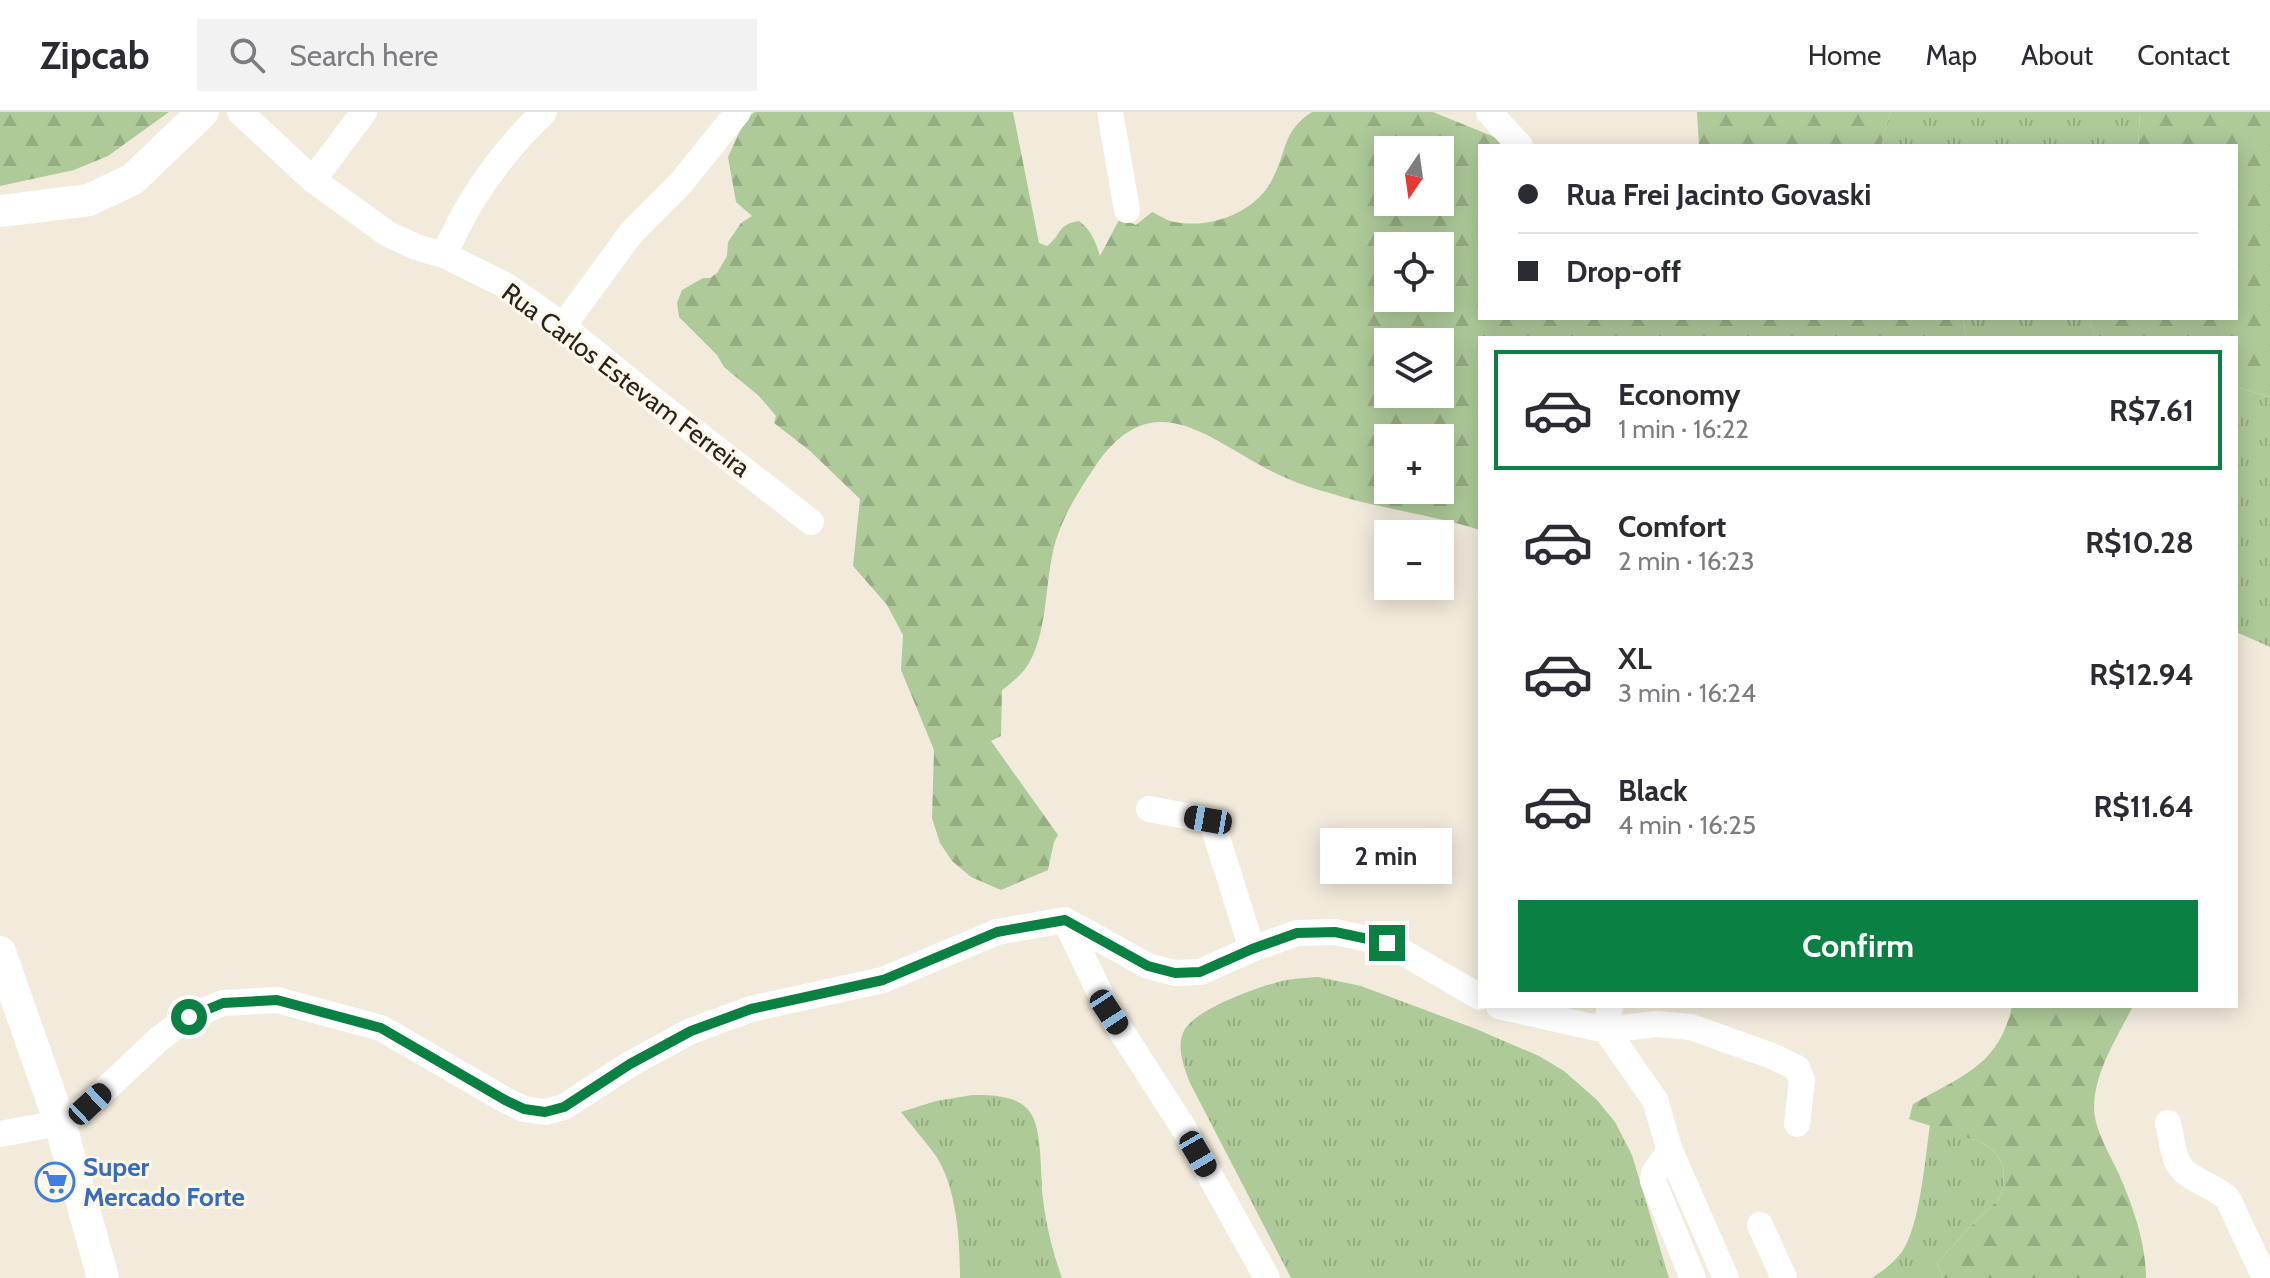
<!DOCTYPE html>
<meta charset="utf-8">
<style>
body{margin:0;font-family:Cabin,sans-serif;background:#f2f2f3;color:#2b2b33;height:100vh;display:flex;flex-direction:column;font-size:30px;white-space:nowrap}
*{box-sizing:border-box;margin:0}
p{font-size:26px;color:#7c7c81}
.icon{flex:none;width:44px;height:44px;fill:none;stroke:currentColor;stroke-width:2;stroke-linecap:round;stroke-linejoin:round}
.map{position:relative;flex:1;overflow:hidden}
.side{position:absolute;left:1478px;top:224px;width:760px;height:672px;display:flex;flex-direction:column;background:#fff;border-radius:0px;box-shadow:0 4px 20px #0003}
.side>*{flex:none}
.guide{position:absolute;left:1478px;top:32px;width:760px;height:176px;border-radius:0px;box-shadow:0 4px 20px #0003;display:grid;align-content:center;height:176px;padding:0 40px;background:#fff}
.needle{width:52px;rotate:193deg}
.controls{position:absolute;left:1374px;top:24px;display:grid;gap:16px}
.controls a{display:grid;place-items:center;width:80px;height:80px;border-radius:0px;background:#fff;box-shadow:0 4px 20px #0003;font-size:40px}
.end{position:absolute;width:36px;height:36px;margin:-18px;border:10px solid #0b8043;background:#fff;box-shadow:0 0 0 4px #fff}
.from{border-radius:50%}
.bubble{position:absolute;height:56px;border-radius:0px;background:#fff;box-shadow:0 4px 20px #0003;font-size:26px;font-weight:800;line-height:56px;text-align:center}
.car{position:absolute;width:24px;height:48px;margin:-24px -12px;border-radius:10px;box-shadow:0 0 6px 2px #0007;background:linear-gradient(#222 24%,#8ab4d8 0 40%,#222 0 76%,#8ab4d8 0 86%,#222 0)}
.guide b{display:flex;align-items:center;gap:28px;height:76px;font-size:30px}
.guide b+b{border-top:2px solid #e1e1e2}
.guide i{width:20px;height:20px;background:#2b2b33}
ul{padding:14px 0 0;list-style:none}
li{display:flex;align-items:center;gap:24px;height:120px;margin:0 16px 12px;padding:0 24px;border:4px solid transparent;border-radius:0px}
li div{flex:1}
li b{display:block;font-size:30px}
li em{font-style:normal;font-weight:800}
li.current{border-color:#0b8043}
li>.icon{width:72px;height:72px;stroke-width:1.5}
.button{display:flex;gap:16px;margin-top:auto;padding:16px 40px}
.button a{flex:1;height:92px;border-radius:0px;background:#0b8043;color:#fff;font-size:32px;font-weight:800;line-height:92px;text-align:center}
header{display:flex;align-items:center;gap:48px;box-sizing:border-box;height:112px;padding:0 40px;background:#fff;border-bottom:2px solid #e1e1e2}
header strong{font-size:38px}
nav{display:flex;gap:44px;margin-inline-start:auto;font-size:28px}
.search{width:560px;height:72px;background:#f2f2f3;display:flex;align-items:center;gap:20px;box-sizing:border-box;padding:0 28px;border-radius:0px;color:#7c7c81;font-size:30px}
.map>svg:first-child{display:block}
</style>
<header>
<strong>Zipcab</strong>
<div class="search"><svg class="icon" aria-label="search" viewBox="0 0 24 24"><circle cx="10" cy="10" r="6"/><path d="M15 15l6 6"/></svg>Search here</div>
<nav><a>Home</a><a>Map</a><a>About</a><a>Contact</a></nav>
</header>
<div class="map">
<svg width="2270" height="1166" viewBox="0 0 2270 1166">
<defs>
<pattern id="grass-tufts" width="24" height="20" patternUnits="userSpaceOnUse" patternTransform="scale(2)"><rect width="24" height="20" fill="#aeca99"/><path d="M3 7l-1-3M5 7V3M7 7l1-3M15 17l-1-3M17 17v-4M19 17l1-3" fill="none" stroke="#96ad83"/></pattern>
<pattern id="forest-firs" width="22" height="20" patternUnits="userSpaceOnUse" patternTransform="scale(2)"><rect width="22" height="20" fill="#aeca99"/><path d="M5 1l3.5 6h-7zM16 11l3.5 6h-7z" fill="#96ad83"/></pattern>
</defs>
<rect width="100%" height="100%" fill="#f2ebdc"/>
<!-- grass -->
<path fill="url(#grass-tufts)" d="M 1890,0 L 2140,0 L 2138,34 L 1881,34 Z
M 1963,206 L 2090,206 L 2094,226 L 1966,226 Z
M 2236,275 L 2270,285 L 2270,535 L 2236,520 Z
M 1318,865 L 1361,874 L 1476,917 L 1539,944 L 1564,959 L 1597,988 L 1615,1010 L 1632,1043 L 1669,1166 L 1291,1166 L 1190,971 C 1184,955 1175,933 1185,917 C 1198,896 1262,873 1287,868 C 1297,866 1308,866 1318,865 Z
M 972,983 C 991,983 1018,983 1030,1000 C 1043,1018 1040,1064 1043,1087 C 1046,1113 1053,1141 1062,1166 L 960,1166 C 960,1129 957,1076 936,1044 C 925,1029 912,1014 901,1000 L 936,989 Z
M 1930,1013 L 1981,1030 L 1996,1041 L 2003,1054 L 2004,1076 L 1997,1089 L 1971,1114 L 1937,1151 L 1943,1166 L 1872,1166 C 1883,1159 1893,1151 1901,1141 C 1920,1116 1925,1046 1930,1013 Z"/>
<!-- forest -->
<path fill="url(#forest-firs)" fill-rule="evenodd" d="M 0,0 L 169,0 L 108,44 L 74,58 L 0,74 Z
M 755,0 L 1013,0 L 1039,131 L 1047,134 C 1062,123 1057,112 1079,109 C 1092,119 1095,129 1100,144 L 1120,106 L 1136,113 L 1152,100 C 1159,103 1167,109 1175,110 C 1210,117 1255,101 1272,68 C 1287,40 1282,19 1312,0 L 1433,0 L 1492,24 L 1508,34 L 1480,34 L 1480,206 L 1963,206 L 1966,226 L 1480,226 L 1480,418 C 1429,402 1376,396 1326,380 C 1307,375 1286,367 1269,358 C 1205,324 1152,272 1096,353 C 1080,377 1065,400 1056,428 C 1044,466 1049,526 1025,557 C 1019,565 1010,572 1002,578 L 1001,624 L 991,629 L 1058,723 L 1054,730 L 1048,758 L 1001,778 L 971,765 L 952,749 L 940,731 L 932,706 L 934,638 L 901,558 L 903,523 L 887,493 L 853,454 L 860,387 L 810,339 L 774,311 L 776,304 L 759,284 L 724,255 L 717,243 L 679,205 L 677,191 L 682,178 L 703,166 L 710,166 L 717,161 L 727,144 L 728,130 L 741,111 L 752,104 L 736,90 L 728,45 L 746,6 ZM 1388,38 L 1440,38 L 1440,90 L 1388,90 ZM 1388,134 L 1440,134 L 1440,186 L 1388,186 ZM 1388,230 L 1440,230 L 1440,282 L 1388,282 ZM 1388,326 L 1440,326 L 1440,378 L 1388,378 Z
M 1697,0 L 1890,0 L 1881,34 L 1699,34 Z
M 2140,0 L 2270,0 L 2270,285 L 2236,275 L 2236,226 L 2094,226 L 2090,206 L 2236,206 L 2236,34 L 2138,34 Z
M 2012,894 L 2133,894 C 2117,926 2094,960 2094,997 C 2095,1018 2109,1041 2118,1060 C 2132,1092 2146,1130 2146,1166 L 1943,1166 L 1937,1151 L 1971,1114 L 1997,1089 L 2004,1076 L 2003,1054 L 1996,1041 L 1981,1030 L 1909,1007 L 1913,992 C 1961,964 1999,954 2012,894 Z"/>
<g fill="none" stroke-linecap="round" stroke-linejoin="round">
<!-- minor -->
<path stroke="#fff" stroke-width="26" d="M 240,0 L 313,68 L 388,122 L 416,135 L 444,143 L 505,173 L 555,208 L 655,289 L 811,410
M 1110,0 L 1127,98
M 1489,0 L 1520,34
M 313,68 L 364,0
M 444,143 C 467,90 502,40 544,0
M 563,214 L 632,120 L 681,71 L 738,0
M 1149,697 L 1208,708 L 1213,713 L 1252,837
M 1065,808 L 1148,854 L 1175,861 L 1200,860 L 1252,837 L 1297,821 L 1335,820 L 1387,831 L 1480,885
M 1065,808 L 1109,900 L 1183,1015 L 1267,1166
M 1499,894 L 1606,918 L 1656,912 L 1691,915 L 1772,944 L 1797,956 L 1802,968 L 1797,1012
M 1610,894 L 1606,918 L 1655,988 L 1670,1039 L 1726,1166
M 2168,1011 C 2171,1023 2172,1037 2177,1049 C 2184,1067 2214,1073 2228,1087 L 2265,1166
M 0,1022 L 60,1011 L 90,992 L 159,927 L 189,905 L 223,891 L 277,888 L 381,916 L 505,988 L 524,997 L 545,1000 L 564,995 L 630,952 L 691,919 L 751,897 L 883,868 L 997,820 L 1065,808
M 1670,1039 L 1654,1061 L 1653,1069 L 1693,1166
M 1760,1113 L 1784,1166"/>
<!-- major -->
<path stroke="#fff" stroke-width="32" d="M 0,99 L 89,88 L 133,67 L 203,0
M 0,840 L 60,1011 L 103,1166"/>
</g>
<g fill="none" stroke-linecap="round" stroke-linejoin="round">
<!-- route -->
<path stroke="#0b8043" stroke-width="10" d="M 189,905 L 223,891 L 277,888 L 381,916 L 505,988 L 524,997 L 545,1000 L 564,995 L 630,952 L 691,919 L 751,897 L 883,868 L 997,820 L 1065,808 L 1148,854 L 1175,861 L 1200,860 L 1252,837 L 1297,821 L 1335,820 L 1387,831"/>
</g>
<!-- icons -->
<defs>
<g id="supermarket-ring" transform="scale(2)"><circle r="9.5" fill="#fff8e9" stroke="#3f7fe0" stroke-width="1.5"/><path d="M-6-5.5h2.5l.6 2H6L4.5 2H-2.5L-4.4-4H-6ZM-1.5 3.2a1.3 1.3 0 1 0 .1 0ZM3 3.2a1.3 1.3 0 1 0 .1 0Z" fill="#3f7fe0"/></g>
</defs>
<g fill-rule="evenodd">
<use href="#supermarket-ring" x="55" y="1070"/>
</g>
<g text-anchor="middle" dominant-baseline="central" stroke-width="6" stroke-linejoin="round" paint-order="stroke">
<!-- street labels -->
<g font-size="26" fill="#27241f" stroke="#fff8e9">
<text transform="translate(626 268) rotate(37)">Rua Carlos Estevam Ferreira</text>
</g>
<!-- shop labels -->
<g font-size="26" font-weight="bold" fill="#366cbe" stroke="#fff8e9" text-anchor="start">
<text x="83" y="1055">Super<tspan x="83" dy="30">Mercado Forte</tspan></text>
</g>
</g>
</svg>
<div class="controls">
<a><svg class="needle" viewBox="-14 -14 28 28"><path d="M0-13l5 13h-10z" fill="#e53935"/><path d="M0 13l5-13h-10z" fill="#7c7c81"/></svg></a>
<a><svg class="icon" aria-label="locate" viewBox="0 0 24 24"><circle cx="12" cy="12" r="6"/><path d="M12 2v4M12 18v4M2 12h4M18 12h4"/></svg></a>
<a><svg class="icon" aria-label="layers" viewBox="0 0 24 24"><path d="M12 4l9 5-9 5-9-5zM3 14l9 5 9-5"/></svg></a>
<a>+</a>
<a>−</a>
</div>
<i class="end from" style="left:189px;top:905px"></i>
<i class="end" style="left:1387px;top:831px"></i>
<div class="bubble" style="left:1320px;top:716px;width:132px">2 min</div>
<i class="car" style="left:1208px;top:708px;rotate:280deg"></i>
<i class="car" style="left:1109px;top:900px;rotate:147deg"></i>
<i class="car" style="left:90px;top:992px;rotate:47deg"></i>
<i class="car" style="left:1198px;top:1042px;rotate:150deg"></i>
<div class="guide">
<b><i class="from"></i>Rua Frei Jacinto Govaski</b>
<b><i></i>Drop-off</b>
</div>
<section class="side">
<ul>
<li class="current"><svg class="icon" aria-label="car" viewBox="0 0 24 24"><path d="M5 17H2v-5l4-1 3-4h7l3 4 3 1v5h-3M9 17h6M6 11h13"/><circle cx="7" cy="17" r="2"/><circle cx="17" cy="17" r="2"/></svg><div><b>Economy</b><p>1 min · 16:22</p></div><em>R$7.61</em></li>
<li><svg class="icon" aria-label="car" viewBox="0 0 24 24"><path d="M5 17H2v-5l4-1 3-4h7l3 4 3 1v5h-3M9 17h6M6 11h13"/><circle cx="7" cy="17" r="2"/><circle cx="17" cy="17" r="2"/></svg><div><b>Comfort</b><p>2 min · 16:23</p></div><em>R$10.28</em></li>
<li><svg class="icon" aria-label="car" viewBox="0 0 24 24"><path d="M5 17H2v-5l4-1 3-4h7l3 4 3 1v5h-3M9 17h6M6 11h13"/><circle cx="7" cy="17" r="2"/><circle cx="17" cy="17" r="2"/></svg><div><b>XL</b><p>3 min · 16:24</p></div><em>R$12.94</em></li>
<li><svg class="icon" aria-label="car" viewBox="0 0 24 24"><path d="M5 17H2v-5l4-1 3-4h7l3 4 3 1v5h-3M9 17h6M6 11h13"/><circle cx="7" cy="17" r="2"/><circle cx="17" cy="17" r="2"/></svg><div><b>Black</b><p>4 min · 16:25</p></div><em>R$11.64</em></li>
</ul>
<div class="button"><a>Confirm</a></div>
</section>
</div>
